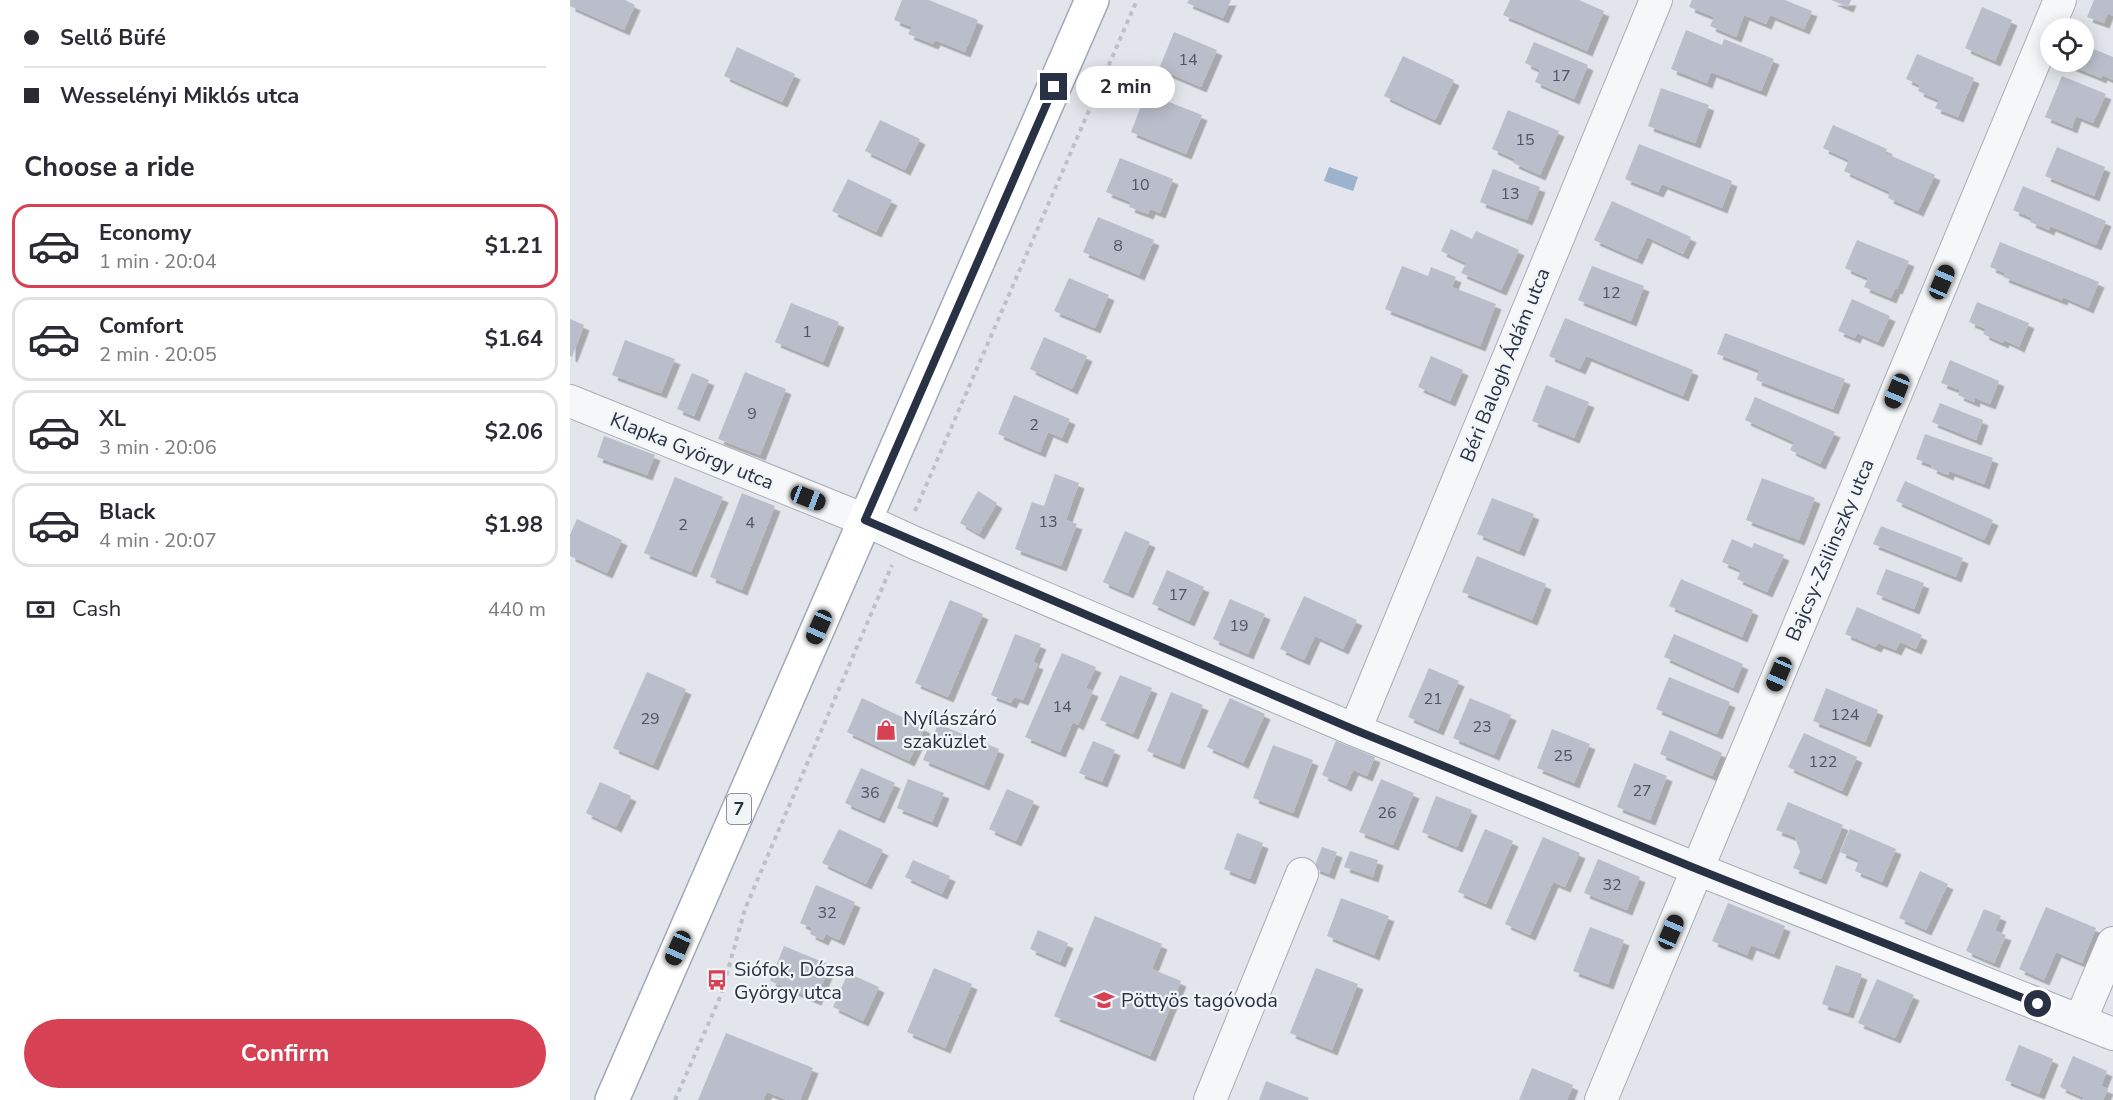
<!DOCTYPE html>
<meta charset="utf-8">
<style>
body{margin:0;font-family:"Nunito Sans",sans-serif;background:#f2f2f3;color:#2b2b33;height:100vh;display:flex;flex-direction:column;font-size:22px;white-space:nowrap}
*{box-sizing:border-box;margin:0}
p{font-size:20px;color:#7c7c81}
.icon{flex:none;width:33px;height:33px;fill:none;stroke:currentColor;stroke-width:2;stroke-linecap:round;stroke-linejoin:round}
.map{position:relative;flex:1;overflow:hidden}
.panel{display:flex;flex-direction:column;background:#fff;width:570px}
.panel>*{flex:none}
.hud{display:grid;align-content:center;height:132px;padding:0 24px;background:#fff}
.tools{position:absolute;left:1470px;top:18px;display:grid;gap:12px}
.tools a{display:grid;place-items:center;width:54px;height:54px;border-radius:50%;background:#fff;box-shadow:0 3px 15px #0003;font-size:30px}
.end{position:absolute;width:27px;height:27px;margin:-14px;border:8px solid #293245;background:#fff;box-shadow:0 0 0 3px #fff}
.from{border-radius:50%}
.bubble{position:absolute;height:42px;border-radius:21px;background:#fff;box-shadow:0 3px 15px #0003;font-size:20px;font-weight:700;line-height:42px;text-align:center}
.car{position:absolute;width:18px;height:36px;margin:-18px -9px;border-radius:8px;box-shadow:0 0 4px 2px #0007;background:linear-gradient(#222 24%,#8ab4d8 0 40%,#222 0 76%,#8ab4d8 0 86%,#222 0)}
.hud b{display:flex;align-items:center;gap:21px;height:57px;font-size:22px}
.hud b+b{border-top:2px solid #e1e1e2}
.hud i{width:15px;height:15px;background:#2b2b33}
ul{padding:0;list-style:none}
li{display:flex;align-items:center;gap:18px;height:84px;margin:0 12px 9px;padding:0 12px;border:3px solid #e1e1e2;border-radius:18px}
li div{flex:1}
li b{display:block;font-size:22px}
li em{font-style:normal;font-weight:700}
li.on{border-color:#d64153}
li>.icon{width:54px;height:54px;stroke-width:1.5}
h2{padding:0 24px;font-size:27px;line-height:72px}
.pay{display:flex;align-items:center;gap:15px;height:66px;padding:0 24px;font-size:22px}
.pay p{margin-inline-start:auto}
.action{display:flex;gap:12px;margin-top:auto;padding:12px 24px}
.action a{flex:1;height:69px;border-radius:36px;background:#d64153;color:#fff;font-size:24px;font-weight:700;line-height:69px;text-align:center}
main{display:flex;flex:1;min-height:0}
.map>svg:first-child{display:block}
</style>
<main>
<section class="panel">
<div class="hud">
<b><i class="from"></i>Sellő Büfé</b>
<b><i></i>Wesselényi Miklós utca</b>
</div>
<h2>Choose a ride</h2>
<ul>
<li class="on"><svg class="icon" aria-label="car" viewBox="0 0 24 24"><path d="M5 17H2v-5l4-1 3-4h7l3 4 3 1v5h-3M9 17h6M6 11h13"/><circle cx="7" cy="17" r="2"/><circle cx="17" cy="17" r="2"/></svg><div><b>Economy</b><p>1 min · 20:04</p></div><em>$1.21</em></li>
<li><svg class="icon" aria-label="car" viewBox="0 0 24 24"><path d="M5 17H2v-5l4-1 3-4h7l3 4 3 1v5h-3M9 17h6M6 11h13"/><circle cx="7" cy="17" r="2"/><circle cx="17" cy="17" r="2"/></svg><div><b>Comfort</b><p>2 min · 20:05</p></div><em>$1.64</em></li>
<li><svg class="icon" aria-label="car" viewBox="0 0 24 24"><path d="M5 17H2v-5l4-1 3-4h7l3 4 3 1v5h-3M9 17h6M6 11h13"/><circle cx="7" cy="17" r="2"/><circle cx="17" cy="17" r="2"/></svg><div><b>XL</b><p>3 min · 20:06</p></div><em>$2.06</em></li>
<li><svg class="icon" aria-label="car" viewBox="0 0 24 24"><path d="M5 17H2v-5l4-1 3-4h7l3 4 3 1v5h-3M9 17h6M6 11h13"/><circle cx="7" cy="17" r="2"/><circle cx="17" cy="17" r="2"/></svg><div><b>Black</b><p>4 min · 20:07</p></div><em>$1.98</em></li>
</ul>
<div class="pay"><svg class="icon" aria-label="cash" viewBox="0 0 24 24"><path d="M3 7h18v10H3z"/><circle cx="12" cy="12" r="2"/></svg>Cash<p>440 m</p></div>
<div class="action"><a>Confirm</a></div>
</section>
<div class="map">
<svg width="1543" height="1100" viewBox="0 0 1543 1100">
<defs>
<filter id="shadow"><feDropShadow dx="5.5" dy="5.5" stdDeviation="0" flood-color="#0004"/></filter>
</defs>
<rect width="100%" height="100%" fill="#e2e5eb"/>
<!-- water -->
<path fill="#9cb2cd" d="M 759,167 L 788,177 L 783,191 L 754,181 Z"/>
<!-- building -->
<path fill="#b9beca" filter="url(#shadow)" d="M 0,0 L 55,0 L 65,5 L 54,30 L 0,6 Z
M 332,0 L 359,0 L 408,20 L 395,52 L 365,40 L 363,44 L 338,34 L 342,27 L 324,20 Z
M 619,0 L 661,0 L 653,18 L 617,3 Z
M 940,0 L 1009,0 L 1034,11 L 1017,51 L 933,15 Z
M 1122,0 L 1215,0 L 1242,11 L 1234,29 L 1200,15 L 1196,24 L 1174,15 L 1166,37 L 1140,26 L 1144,17 L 1119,7 Z
M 1261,0 L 1281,0 L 1278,7 Z
M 1524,0 L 1543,0 L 1543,16 L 1538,13 L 1534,23 L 1517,17 Z
M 1412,7 L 1442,20 L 1425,61 L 1395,48 Z
M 1116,30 L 1152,45 L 1154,39 L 1204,59 L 1191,91 L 1141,72 L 1137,83 L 1101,69 Z
M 604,32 L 647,50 L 631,87 L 589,69 Z
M 964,42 L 1018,65 L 1004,99 L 965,82 L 970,70 L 955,63 Z
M 1514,45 L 1543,57 L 1543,80 L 1532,75 L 1531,78 L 1499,65 L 1500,62 L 1514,62 Z
M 167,47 L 225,74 L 212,102 L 154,76 Z
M 1347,54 L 1404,78 L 1388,117 L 1365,108 L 1369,100 L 1348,91 L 1350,85 L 1336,79 Z
M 833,56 L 884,80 L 865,120 L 814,96 Z
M 1492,76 L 1536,94 L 1523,123 L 1506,116 L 1502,128 L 1475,117 Z
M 1091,88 L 1139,105 L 1125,143 L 1078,126 Z
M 576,93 L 632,115 L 616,154 L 561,132 Z
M 938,110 L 989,131 L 970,175 L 943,163 L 945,159 L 922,149 Z
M 310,120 L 350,139 L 335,170 L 295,151 Z
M 1263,125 L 1317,149 L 1315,153 L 1365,175 L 1348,211 L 1318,198 L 1320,192 L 1274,171 L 1279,160 L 1253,148 Z
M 1069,144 L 1162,181 L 1152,208 L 1092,184 L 1088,192 L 1055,179 Z
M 1487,147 L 1535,167 L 1524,196 L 1475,176 Z
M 550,158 L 603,179 L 590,213 L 580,209 L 578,214 L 559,207 L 561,202 L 536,192 Z
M 923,169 L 970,187 L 957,220 L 910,202 Z
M 278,179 L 322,200 L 306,232 L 262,211 Z
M 1453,186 L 1536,221 L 1526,245 L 1480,226 L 1479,230 L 1460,222 L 1462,218 L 1443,210 Z
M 1042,201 L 1121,237 L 1113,254 L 1077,237 L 1067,259 L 1024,240 Z
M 528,217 L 584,240 L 569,275 L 513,252 Z
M 881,229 L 902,239 L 906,231 L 949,250 L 931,290 L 891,273 L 896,263 L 871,251 Z
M 1287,240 L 1339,261 L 1327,289 L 1325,288 L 1321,298 L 1294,287 L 1298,278 L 1275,268 Z
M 1430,242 L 1529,282 L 1518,308 L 1493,297 L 1492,300 L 1433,277 L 1435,273 L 1420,267 Z
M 832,266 L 858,276 L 861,267 L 886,277 L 882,287 L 926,304 L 910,346 L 815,309 Z
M 1022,266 L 1074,286 L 1061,321 L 1008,300 Z
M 499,278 L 539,295 L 525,328 L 484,311 Z
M 1282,299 L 1320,316 L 1308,342 L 1287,333 L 1285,338 L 1268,331 Z
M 1407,302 L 1459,323 L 1449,347 L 1434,340 L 1433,343 L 1413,334 L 1416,329 L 1399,322 Z
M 221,303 L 269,322 L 253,362 L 205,342 Z
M 995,318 L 1123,370 L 1113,396 L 1016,356 L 1010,369 L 979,356 Z
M 0,319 L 14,325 L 2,357 L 0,356 Z
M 1155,333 L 1275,379 L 1263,409 L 1186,380 L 1189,370 L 1147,354 Z
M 474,337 L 517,356 L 502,389 L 460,369 Z
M 55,340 L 105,359 L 91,393 L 42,375 Z
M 861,356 L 893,370 L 880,401 L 848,387 Z
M 1380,360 L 1429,381 L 1420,404 L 1405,398 L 1404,402 L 1388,395 L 1390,390 L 1371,383 Z
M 175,372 L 216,389 L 190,455 L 148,439 Z
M 122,373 L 139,380 L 124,416 L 107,409 Z
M 976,385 L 1019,402 L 1004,438 L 962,421 Z
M 444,395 L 500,419 L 492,438 L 478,432 L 470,452 L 428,434 Z
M 1185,397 L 1265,432 L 1250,464 L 1220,450 L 1224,442 L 1175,420 Z
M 1370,403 L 1413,420 L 1406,440 L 1362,422 Z
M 1355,434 L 1423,458 L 1414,484 L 1379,471 L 1378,475 L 1361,468 L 1362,465 L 1346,459 Z
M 34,436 L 85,455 L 77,475 L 27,457 Z
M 485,474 L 509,483 L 496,520 L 507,524 L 491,566 L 445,549 L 462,502 L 474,506 Z
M 105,477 L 153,497 L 121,572 L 74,553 Z
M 1192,478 L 1245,498 L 1229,540 L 1176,520 Z
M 1335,481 L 1423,520 L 1414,540 L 1326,501 Z
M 408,491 L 427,503 L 409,534 L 390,523 Z
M 172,493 L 205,506 L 172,590 L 140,577 Z
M 922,498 L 964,514 L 949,551 L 907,534 Z
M 7,519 L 52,540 L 37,573 L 0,556 L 0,535 Z
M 1311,526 L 1393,558 L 1386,577 L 1303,544 Z
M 555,531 L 580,542 L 558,593 L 533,582 Z
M 1162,539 L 1182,548 L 1184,543 L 1214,555 L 1197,592 L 1167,579 L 1171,570 L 1152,562 Z
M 907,556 L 976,584 L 962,620 L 892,592 Z
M 1316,569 L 1354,583 L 1344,609 L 1306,594 Z
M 597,570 L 634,587 L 619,621 L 582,604 Z
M 1111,579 L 1183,610 L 1172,637 L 1099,606 Z
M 734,596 L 787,620 L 773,649 L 745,636 L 734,660 L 710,649 Z
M 660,599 L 695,614 L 678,654 L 643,639 Z
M 380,600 L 413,614 L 378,697 L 345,683 Z
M 1287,607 L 1352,635 L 1346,649 L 1330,642 L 1326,650 L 1308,643 L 1306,647 L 1275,634 Z
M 445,634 L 471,644 L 463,662 L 468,664 L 453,700 L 444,697 L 441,703 L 421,695 Z
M 1104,634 L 1173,664 L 1163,688 L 1094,657 Z
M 492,653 L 526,667 L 516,688 L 523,691 L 508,725 L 503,722 L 490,752 L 455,737 Z
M 859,668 L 889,681 L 868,730 L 838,717 Z
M 77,672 L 116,689 L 83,765 L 43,748 Z
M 550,675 L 582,688 L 563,734 L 530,720 Z
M 1099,677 L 1160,702 L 1147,734 L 1086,709 Z
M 1256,688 L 1308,710 L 1295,742 L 1243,721 Z
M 601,692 L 633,705 L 609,764 L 577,751 Z
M 292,698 L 355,728 L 339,761 L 277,732 Z
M 660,698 L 695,714 L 673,763 L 637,747 Z
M 900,698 L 941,715 L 924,755 L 883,738 Z
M 368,724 L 429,749 L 414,785 L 353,760 Z
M 982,729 L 1020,744 L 1004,783 L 967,768 Z
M 1100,730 L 1152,753 L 1142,776 L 1090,754 Z
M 1234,733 L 1287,757 L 1272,791 L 1218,767 Z
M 523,741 L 545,750 L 532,782 L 509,773 Z
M 766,741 L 805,757 L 797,776 L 783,770 L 776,786 L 752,775 Z
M 703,745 L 743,760 L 723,813 L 683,798 Z
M 1064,763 L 1097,776 L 1080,820 L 1047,807 Z
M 291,768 L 325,783 L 309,818 L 275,803 Z
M 338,779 L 374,793 L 362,822 L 327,808 Z
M 811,779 L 844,793 L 823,845 L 789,832 Z
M 30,782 L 61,796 L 46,827 L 16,813 Z
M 437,789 L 464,801 L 446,841 L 419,829 Z
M 866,796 L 902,810 L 887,847 L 852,832 Z
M 1218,802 L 1273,825 L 1251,879 L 1223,868 L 1230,852 L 1225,837 L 1206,830 Z
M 269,829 L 313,850 L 296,884 L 252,863 Z
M 915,829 L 943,841 L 916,904 L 888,892 Z
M 1280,829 L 1326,849 L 1312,882 L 1285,871 L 1289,860 L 1270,852 Z
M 667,833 L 693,843 L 680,879 L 654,869 Z
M 973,837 L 1010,853 L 995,887 L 983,882 L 960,935 L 935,924 Z
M 752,847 L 767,852 L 759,874 L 744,868 Z
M 780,851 L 808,860 L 803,877 L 774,867 Z
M 1028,859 L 1070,877 L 1057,910 L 1014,893 Z
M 343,860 L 380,876 L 372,894 L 335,877 Z
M 1350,871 L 1378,884 L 1356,930 L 1329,918 Z
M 246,885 L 285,902 L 269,940 L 256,934 L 253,940 L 240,934 L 242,928 L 230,923 Z
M 771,898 L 819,916 L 804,955 L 757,936 Z
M 1158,903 L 1215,926 L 1204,954 L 1181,945 L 1177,955 L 1142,941 Z
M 1476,907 L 1526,928 L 1512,963 L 1486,952 L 1474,980 L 1449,969 Z
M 1414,909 L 1431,916 L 1425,931 L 1436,935 L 1424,963 L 1396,951 Z
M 525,916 L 592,944 L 582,969 L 611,981 L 580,1056 L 484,1016 Z
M 1020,927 L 1054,940 L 1038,984 L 1003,971 Z
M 468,930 L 498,943 L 490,962 L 460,949 Z
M 214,946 L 260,965 L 246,1000 L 200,981 Z
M 1266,965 L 1292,974 L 1278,1013 L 1252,1004 Z
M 364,968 L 402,984 L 375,1048 L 337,1032 Z
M 746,968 L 788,984 L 762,1050 L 720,1033 Z
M 278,973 L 309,987 L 293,1021 L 263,1007 Z
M 1307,979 L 1344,995 L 1325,1038 L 1288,1023 Z
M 156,1033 L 243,1068 L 230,1100 L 217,1100 L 197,1092 L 193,1100 L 128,1100 Z
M 1449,1045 L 1483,1059 L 1469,1094 L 1435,1080 Z
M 1503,1056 L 1537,1071 L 1531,1086 L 1538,1089 L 1533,1100 L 1512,1100 L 1512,1097 L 1490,1087 Z
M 962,1068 L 1003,1085 L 997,1100 L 949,1100 Z
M 696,1081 L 739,1098 L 738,1100 L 689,1100 Z"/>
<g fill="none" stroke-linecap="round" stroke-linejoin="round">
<!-- street casing -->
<g stroke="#a7acb6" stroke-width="34">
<path id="street" d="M 0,401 L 295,520 L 345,543 L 785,730 L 1127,869 L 1543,1034
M 785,730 L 1086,0
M 1510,1021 L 1543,943
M 640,1100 L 732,874
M 1031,1100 L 1490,0"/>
</g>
<!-- primary casing -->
<g stroke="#a1a9b8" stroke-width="36">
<path id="primary" d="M 42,1100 L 522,0"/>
</g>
<!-- path -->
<path stroke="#bcc0c7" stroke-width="4" stroke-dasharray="4.5 4.5" stroke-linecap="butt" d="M 345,511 L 567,0
M 105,1100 L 151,995 L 175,909 L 322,565"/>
<!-- street -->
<use href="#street" stroke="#f5f7f9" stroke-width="32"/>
<!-- primary -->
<use href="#primary" stroke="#fff" stroke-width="33"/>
</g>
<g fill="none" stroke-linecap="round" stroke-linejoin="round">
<!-- route -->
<path stroke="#293245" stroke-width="8" d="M 484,87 L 295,520 L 785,730 L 1127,869 L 1468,1004"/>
</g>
<!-- icons -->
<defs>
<g id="shop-bare" transform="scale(1.62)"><path d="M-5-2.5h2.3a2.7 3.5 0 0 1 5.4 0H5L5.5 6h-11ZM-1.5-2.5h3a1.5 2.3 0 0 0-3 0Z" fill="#d64153" stroke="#f2f5f8" stroke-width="2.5" paint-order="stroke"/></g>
<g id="bus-bare" transform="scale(1.62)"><path d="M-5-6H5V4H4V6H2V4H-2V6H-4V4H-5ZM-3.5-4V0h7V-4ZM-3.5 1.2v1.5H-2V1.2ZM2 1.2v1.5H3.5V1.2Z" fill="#d64153" stroke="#f2f5f8" stroke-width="2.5" paint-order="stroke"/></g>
<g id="school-bare" transform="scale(1.62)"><path d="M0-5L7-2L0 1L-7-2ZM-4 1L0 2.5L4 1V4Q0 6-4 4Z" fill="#d64153" stroke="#f2f5f8" stroke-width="2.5" paint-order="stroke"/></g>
</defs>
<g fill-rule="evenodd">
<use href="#shop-bare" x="316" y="730"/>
<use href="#bus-bare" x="147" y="980"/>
<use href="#school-bare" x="534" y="1000"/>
</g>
<g text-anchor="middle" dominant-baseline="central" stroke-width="4.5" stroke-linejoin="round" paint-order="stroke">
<!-- number labels -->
<g font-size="16" fill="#4d5566">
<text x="618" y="60">14</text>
<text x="991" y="76">17</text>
<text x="955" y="140">15</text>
<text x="570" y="185">10</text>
<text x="940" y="194">13</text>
<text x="548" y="246">8</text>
<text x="1041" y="293">12</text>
<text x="237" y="332">1</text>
<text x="182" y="414">9</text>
<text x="464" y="425">2</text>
<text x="478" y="522">13</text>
<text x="180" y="523">4</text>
<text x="113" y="525">2</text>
<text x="608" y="595">17</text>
<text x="669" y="626">19</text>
<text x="863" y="699">21</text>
<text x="492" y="707">14</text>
<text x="1275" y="715">124</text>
<text x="80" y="719">29</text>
<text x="912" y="727">23</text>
<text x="993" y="756">25</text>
<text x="1253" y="762">122</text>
<text x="1072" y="791">27</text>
<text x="300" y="793">36</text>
<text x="817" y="813">26</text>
<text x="1042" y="885">32</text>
<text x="257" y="913">32</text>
</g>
<!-- shield labels -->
<rect fill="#f2f5f8" stroke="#656c7b" stroke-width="1.5" x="157" y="794" width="24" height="30" rx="4.5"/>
<g font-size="18" font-weight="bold" fill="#293245">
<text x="169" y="809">7</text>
</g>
<!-- street labels -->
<g font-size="20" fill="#293245" stroke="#f2f5f8">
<text transform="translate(935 365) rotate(-68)">Béri Balogh Ádám utca</text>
<text transform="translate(122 451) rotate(22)">Klapka György utca</text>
<text transform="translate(1260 550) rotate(-67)">Bajcsy-Zsilinszky utca</text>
</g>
<!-- poi labels -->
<g font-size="20" fill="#293245" stroke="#f2f5f8" text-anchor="start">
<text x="333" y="718">Nyílászáró<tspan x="333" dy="23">szaküzlet</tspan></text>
<text x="164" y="969">Siófok, Dózsa<tspan x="164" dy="23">György utca</tspan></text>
<text x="551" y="1000">Pöttyös tagóvoda</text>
</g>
</g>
</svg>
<div class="tools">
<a><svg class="icon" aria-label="locate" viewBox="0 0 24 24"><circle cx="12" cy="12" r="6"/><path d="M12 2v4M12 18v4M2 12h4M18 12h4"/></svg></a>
</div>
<i class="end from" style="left:1468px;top:1004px"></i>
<i class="end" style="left:484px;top:87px"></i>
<div class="bubble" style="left:506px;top:66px;width:99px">2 min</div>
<i class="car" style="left:1372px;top:282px;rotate:23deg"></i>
<i class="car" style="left:1327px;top:391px;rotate:202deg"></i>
<i class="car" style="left:238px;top:498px;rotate:111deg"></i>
<i class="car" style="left:249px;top:627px;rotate:204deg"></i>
<i class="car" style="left:1209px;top:674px;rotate:203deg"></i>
<i class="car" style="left:1101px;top:932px;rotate:23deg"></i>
<i class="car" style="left:108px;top:948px;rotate:204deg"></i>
</div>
</main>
